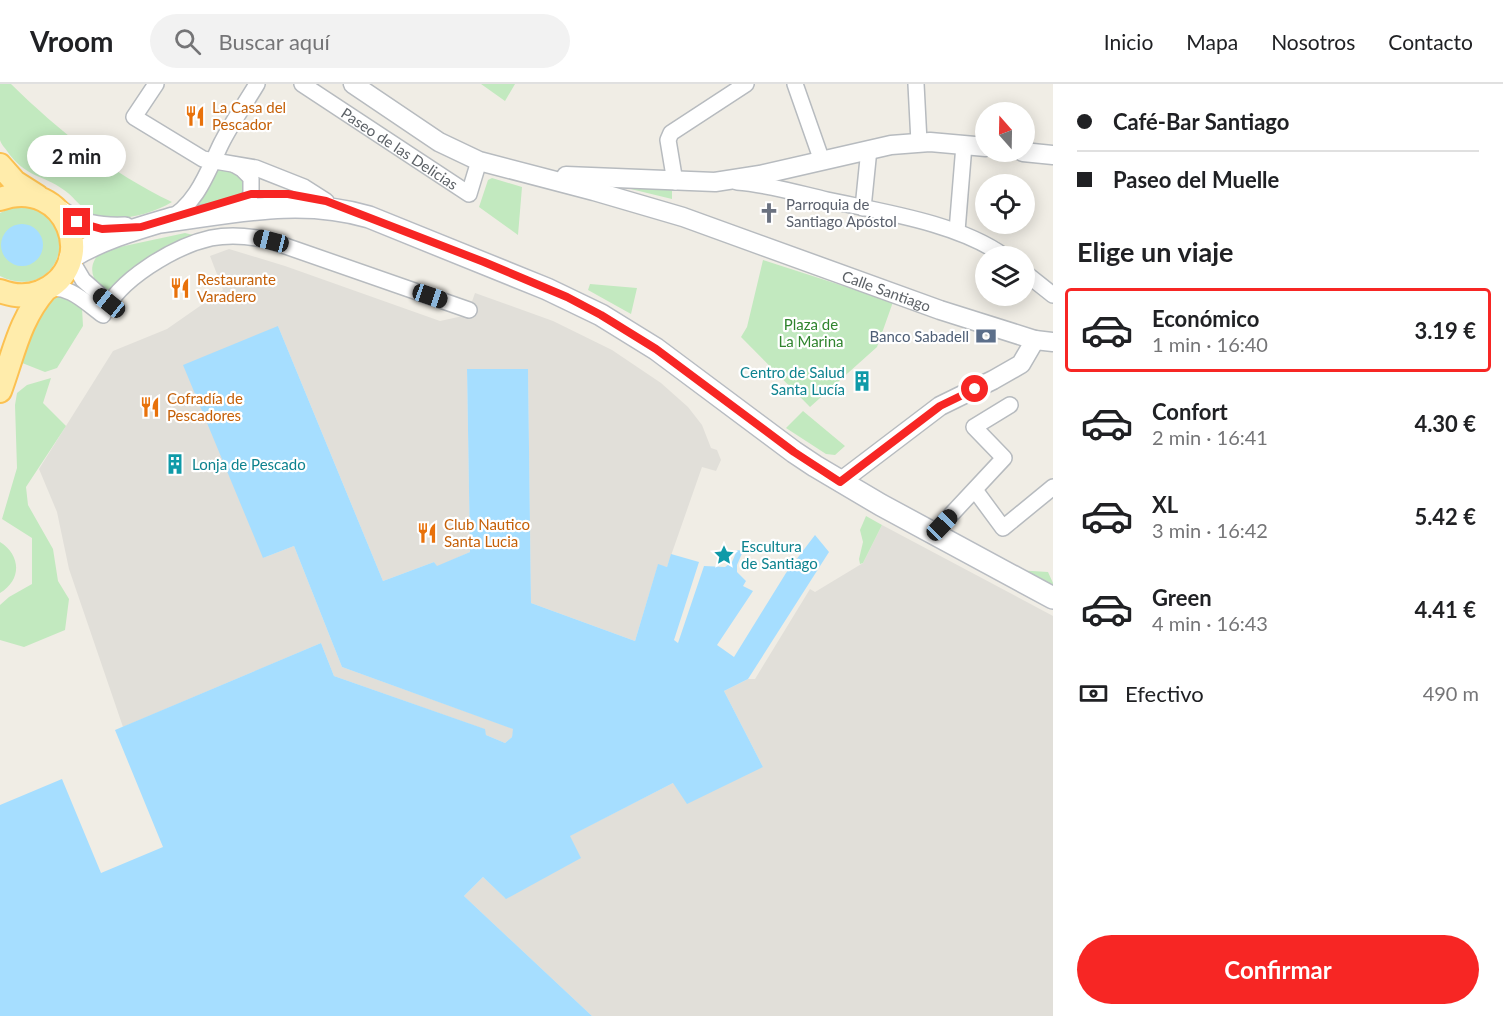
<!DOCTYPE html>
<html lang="es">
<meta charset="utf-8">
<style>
body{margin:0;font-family:Lato,sans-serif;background:#f2f2f2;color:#202124;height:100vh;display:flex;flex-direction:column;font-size:22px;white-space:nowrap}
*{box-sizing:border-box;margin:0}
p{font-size:20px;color:#757577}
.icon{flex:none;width:33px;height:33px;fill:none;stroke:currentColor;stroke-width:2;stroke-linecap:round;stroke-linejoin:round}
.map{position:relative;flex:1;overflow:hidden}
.sheet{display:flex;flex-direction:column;background:#fff;width:450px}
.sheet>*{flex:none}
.hud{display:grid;align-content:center;height:132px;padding:0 24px;background:#fff}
.needle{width:39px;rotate:340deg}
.buttons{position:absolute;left:975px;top:18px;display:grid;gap:12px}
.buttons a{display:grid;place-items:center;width:60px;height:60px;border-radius:50%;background:#fff;box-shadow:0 3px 15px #0003;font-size:30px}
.end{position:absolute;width:27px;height:27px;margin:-14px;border:8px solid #f72624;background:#fff;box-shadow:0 0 0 3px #fff}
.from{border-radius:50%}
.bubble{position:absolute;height:42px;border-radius:21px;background:#fff;box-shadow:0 3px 15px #0003;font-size:20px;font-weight:700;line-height:42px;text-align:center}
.car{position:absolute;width:18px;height:36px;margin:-18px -9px;border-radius:8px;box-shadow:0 0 4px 2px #0007;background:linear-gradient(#222 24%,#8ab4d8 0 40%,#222 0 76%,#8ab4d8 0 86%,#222 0)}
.hud b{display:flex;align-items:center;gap:21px;height:57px;font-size:22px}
.hud b+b{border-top:2px solid #e0e0e0}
.hud i{width:15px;height:15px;background:#202124}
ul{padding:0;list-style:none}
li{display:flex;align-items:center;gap:18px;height:84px;margin:0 12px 9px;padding:0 12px;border:3px solid transparent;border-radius:6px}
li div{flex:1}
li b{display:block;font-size:22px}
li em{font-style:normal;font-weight:700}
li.on{border-color:#f72624}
li>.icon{width:54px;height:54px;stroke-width:1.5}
h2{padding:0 24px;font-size:27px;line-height:72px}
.pay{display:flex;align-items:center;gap:15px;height:66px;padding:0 24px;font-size:22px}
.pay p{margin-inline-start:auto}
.cta{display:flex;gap:12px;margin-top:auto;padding:12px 24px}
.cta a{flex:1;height:69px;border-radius:36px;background:#f72624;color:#fff;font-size:24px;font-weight:700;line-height:69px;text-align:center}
header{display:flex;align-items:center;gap:36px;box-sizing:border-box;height:84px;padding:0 30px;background:#fff;border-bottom:2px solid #e0e0e0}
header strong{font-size:28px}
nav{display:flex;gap:33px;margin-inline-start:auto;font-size:21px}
.search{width:420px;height:54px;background:#f2f2f2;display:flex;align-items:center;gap:15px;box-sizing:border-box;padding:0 21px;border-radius:33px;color:#757577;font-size:22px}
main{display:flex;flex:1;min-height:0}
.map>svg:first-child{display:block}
</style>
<header>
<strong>Vroom</strong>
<div class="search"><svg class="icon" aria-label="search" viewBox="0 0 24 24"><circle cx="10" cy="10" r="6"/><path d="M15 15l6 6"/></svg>Buscar aquí</div>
<nav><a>Inicio</a><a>Mapa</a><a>Nosotros</a><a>Contacto</a></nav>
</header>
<main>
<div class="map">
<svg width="1053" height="932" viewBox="0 0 1053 932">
<rect width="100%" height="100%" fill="#f0ede5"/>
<!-- industrial -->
<path fill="#e1dfd9" d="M 229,165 L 285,182 L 440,237 L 463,232 L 469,226 L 475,209 L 553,237 L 612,266 L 661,299 L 688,323 L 702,341 L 711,364 L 717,366 L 721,376 L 716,387 L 702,383 L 667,483 L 658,481 L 635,557 L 531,519 L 528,285 L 467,286 L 470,468 L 437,483 L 434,478 L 383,497 L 278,242 L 263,474 L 294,462 L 342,583 L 514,645 L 512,653 L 505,659 L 486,651 L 484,645 L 334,592 L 321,559 L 123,643 L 69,485 L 57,428 L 39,385 L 113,267 L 167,245 L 223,206 L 210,172 Z
M 882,441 L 1053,532 L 1053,932 L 592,932 L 464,812 L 483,793 L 505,814 L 580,774 L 569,752 L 673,699 L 763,683 L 724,607 L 748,595 L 755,595 L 810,505 L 815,508 L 863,479 Z"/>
<!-- green -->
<path fill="#c2e9bf" d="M 0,0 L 11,0 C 59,47 111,89 172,118 C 152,130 124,137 101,133 C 84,130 77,115 64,106 C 42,90 26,94 7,67 C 5,64 1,60 0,56 C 0,43 0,14 0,0 Z
M 481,0 L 515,0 L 505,17 Z
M 214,76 L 242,85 L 251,110 L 169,135 Z
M 492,94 L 522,103 L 518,151 L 479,123 L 488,96 Z
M 610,100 L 672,105 L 672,115 Z
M 15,122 C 88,121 64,223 0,192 L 0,129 Z
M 185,149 L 210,155 L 186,163 L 109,219 C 98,199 82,188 101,167 Z
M 763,176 L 893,218 L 877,263 L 810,323 L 741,253 L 747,243 Z
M 590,200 L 637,204 L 631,230 L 588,206 Z
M 46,205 L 86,219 L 82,224 L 83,242 L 57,284 L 45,288 L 12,275 Z
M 51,294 L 43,319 L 66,342 L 26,403 L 28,421 L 53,465 L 58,497 L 69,515 L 65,546 L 24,563 L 0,556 L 0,521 L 9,513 L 32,500 L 32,454 L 2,435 L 17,384 L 15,321 L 17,309 L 27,301 Z
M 803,327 L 845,362 L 835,371 L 826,370 L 786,344 Z
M 866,432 L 882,441 L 863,479 L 860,480 L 859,475 L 863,458 L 860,446 Z
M 0,458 C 21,471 22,496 0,509 Z
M 1016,486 L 1048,488 L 1053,499 L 1053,505 Z"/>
<!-- water -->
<path fill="#a6deff" d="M1 161a21 21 0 1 1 42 0a21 21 0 1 1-42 0Z
M 278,242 L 383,497 L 434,478 L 437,482 L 470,468 L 467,285 L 528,285 L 531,519 L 635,557 L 658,480 L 667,483 L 671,470 L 699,478 L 674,556 L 678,559 L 704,482 L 725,483 L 732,478 L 737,466 L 743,467 L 737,481 L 737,488 L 746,497 L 743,502 L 753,507 L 717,561 L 734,573 L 786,489 L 815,451 L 829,468 L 748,595 L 724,607 L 763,683 L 687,720 L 673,699 L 570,752 L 581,774 L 506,815 L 483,793 L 464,812 L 592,932 L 0,932 L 0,721 L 62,695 L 101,789 L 163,763 L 115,646 L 321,559 L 334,592 L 485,645 L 486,651 L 505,659 L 512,653 L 513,645 L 342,583 L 294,462 L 263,474 L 183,281 Z"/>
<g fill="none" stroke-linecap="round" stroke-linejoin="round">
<!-- minor casing -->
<g stroke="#b7bbbf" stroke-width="18">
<g id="minor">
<path d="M 156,0 L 134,33 L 203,75 L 256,84 L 304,103 L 326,117"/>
<path id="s1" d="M 302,0 L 469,110 L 479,77"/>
<path d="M 795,0 L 822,77"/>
<path d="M 916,0 L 919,58"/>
<path d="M 675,98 L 668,56 L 671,49 L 746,0"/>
<path d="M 737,98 C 767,100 797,109 827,116 C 882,128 958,139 1004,172"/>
<path d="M 230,123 L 247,117 L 251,110 L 251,94 L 242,85 L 235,81"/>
<path d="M 863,124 L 869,65"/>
<path d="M 167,136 C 196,122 208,87 221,60 C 231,40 245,20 257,0"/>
<path d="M 957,147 L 964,61"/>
<path d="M 70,174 L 83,196 L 109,219"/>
<path d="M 1024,188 L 1053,211"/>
<path d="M 46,205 C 69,200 85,218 103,231 C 117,196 175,162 211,154 C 232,150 251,152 271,157 L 469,226"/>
<path d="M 975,406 L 1003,444 L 1053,403"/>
<path d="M 934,449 L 1004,374 L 974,343 L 1010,321"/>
</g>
</g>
<!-- tertiary casing -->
<g stroke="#b7bbbf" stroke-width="21">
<g id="tertiary">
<path id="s2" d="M 353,0 L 439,58 L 479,77 L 594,107 L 683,133 L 940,226 L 1035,256 L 1053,258"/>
<path d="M 1023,68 L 1053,71"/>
<path d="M 566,92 L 715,98 L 760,91 L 891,61 L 930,58 L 986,63"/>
<path d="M 840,398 L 940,322 L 993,296 L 1021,280 L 1035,256"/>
</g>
</g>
<!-- secondary casing -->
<g stroke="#b8bcc2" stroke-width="24">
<path id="secondary" d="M 59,127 C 81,142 99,145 125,144
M 160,138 C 231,129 299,112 369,133 L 547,205 L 601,231 L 656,265 L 794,368 L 815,382 L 881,421 L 1053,514
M 70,174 C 102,154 137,145 173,134"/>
</g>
<!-- primary casing -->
<g stroke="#fcc151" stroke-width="26">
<path id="primary" d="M 0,81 L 15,98 L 37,112
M 0,115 C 66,91 102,182 40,208 C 27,213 13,212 0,207
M 0,307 C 14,269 19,236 46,205"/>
</g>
<!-- minor -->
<use href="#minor" stroke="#fff" stroke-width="15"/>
<!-- tertiary -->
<use href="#tertiary" stroke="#fff" stroke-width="18"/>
<!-- secondary -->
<use href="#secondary" stroke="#fff" stroke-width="21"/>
<!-- primary -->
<use href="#primary" stroke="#ffecab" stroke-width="22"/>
</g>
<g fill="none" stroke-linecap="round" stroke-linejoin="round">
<!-- route -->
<path stroke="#f72624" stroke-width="8" d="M 77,138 L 102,145 L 141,143 L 251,110 L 288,110 L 326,117 L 484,178 L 567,213 L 601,231 L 656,265 L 794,368 L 840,398 L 940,322 L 975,305"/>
</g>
<!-- icons -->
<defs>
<g id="restaurant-bare" transform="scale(1.62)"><path d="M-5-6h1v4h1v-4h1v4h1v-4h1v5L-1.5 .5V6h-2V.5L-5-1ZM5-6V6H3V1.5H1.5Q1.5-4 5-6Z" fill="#e8710a" stroke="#fff" stroke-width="2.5" paint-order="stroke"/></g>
<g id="church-bare" transform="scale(1.62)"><path d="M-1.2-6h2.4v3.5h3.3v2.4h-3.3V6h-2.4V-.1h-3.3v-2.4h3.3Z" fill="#6b7280" stroke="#fff" stroke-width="2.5" paint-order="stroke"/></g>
<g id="bank-bare" transform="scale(1.62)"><path d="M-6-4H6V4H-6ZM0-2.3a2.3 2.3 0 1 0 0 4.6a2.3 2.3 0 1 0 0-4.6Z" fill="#5c6f8a" stroke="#fff" stroke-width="2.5" paint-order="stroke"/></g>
<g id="building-bare" transform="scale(1.62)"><path d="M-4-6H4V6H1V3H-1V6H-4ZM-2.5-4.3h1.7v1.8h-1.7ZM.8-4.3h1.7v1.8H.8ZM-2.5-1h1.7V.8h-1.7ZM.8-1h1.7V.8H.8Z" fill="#0f9aa8" stroke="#fff" stroke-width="2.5" paint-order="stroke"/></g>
<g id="sight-bare" transform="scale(1.62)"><path d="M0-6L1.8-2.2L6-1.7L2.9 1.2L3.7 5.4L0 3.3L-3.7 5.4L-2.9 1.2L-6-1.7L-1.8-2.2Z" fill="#0f9aa8" stroke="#fff" stroke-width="2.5" paint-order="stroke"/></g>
</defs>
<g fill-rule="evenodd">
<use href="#restaurant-bare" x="195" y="32"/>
<use href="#church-bare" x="769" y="129"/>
<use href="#restaurant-bare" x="180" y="204"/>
<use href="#bank-bare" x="986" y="252"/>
<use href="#building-bare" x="862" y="297"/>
<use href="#restaurant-bare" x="150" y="323"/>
<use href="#building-bare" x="175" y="380"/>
<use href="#restaurant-bare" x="427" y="449"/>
<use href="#sight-bare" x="724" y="471"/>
</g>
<g text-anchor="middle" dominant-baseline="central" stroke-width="4.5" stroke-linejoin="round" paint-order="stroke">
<!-- food labels -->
<g font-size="15" fill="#c56008" stroke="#fff" text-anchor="start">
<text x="212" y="23">La Casa del<tspan x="212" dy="17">Pescador</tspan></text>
<text x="197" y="195">Restaurante<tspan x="197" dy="17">Varadero</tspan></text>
<text x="167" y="314">Cofradía de<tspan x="167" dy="17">Pescadores</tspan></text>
<text x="444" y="440">Club Nautico<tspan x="444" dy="17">Santa Lucia</tspan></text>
</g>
<!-- street labels -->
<g font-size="15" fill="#5c6166" stroke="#fff">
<text stroke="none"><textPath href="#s1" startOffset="117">Paseo de las Delicias</textPath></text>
<text stroke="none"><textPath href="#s2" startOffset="576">Calle Santiago</textPath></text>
</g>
<!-- worship labels -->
<g font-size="15" fill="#5b616d" stroke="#fff" text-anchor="start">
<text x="786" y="120">Parroquia de<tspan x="786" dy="17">Santiago Apóstol</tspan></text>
</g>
<!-- park labels -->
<g font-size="15" fill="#30842e" stroke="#fff">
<text x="811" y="240">Plaza de<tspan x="811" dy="17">La Marina</tspan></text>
</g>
<!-- service labels -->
<g font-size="15" fill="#4e5e75" stroke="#fff" text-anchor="end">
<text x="969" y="252">Banco Sabadell</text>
</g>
<!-- culture labels -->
<g font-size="15" fill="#0d838f" stroke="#fff" text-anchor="start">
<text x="845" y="288" text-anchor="end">Centro de Salud<tspan x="845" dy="17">Santa Lucía</tspan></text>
<text x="192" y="380">Lonja de Pescado</text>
<text x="741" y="462">Escultura<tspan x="741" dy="17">de Santiago</tspan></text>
</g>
</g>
</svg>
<div class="buttons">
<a><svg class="needle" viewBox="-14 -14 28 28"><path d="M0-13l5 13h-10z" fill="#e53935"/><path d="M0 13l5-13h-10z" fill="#757577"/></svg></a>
<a><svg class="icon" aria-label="locate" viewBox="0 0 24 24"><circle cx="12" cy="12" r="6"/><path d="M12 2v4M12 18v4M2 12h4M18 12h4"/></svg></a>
<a><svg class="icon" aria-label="layers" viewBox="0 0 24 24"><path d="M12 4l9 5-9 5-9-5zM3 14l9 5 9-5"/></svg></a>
</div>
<i class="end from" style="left:975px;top:305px"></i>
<i class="end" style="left:77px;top:138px"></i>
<div class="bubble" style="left:27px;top:51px;width:99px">2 min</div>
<i class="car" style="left:271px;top:157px;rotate:284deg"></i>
<i class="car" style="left:430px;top:212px;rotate:109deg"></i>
<i class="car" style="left:109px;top:219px;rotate:309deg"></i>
<i class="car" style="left:942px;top:441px;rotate:44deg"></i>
</div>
<section class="sheet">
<div class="hud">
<b><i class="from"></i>Café-Bar Santiago</b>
<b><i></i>Paseo del Muelle</b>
</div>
<h2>Elige un viaje</h2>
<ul>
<li class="on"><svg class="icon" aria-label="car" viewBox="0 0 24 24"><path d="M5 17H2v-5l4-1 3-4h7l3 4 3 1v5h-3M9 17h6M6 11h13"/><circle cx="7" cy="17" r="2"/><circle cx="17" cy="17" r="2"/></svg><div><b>Económico</b><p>1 min · 16:40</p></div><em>3.19 €</em></li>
<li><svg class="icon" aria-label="car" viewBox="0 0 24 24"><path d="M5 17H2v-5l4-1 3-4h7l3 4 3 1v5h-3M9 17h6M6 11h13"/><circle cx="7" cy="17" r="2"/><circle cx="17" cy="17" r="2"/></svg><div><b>Confort</b><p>2 min · 16:41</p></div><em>4.30 €</em></li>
<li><svg class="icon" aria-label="car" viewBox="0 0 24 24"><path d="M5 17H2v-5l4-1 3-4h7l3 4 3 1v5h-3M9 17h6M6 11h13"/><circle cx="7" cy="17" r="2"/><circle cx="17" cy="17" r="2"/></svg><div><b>XL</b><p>3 min · 16:42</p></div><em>5.42 €</em></li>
<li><svg class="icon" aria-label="car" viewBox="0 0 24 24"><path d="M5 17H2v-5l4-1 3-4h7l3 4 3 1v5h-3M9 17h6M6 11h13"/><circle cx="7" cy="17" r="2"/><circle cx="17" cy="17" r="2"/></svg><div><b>Green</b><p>4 min · 16:43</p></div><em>4.41 €</em></li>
</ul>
<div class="pay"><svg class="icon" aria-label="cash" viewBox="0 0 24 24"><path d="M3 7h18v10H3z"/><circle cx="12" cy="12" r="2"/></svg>Efectivo<p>490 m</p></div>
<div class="cta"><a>Confirmar</a></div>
</section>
</main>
